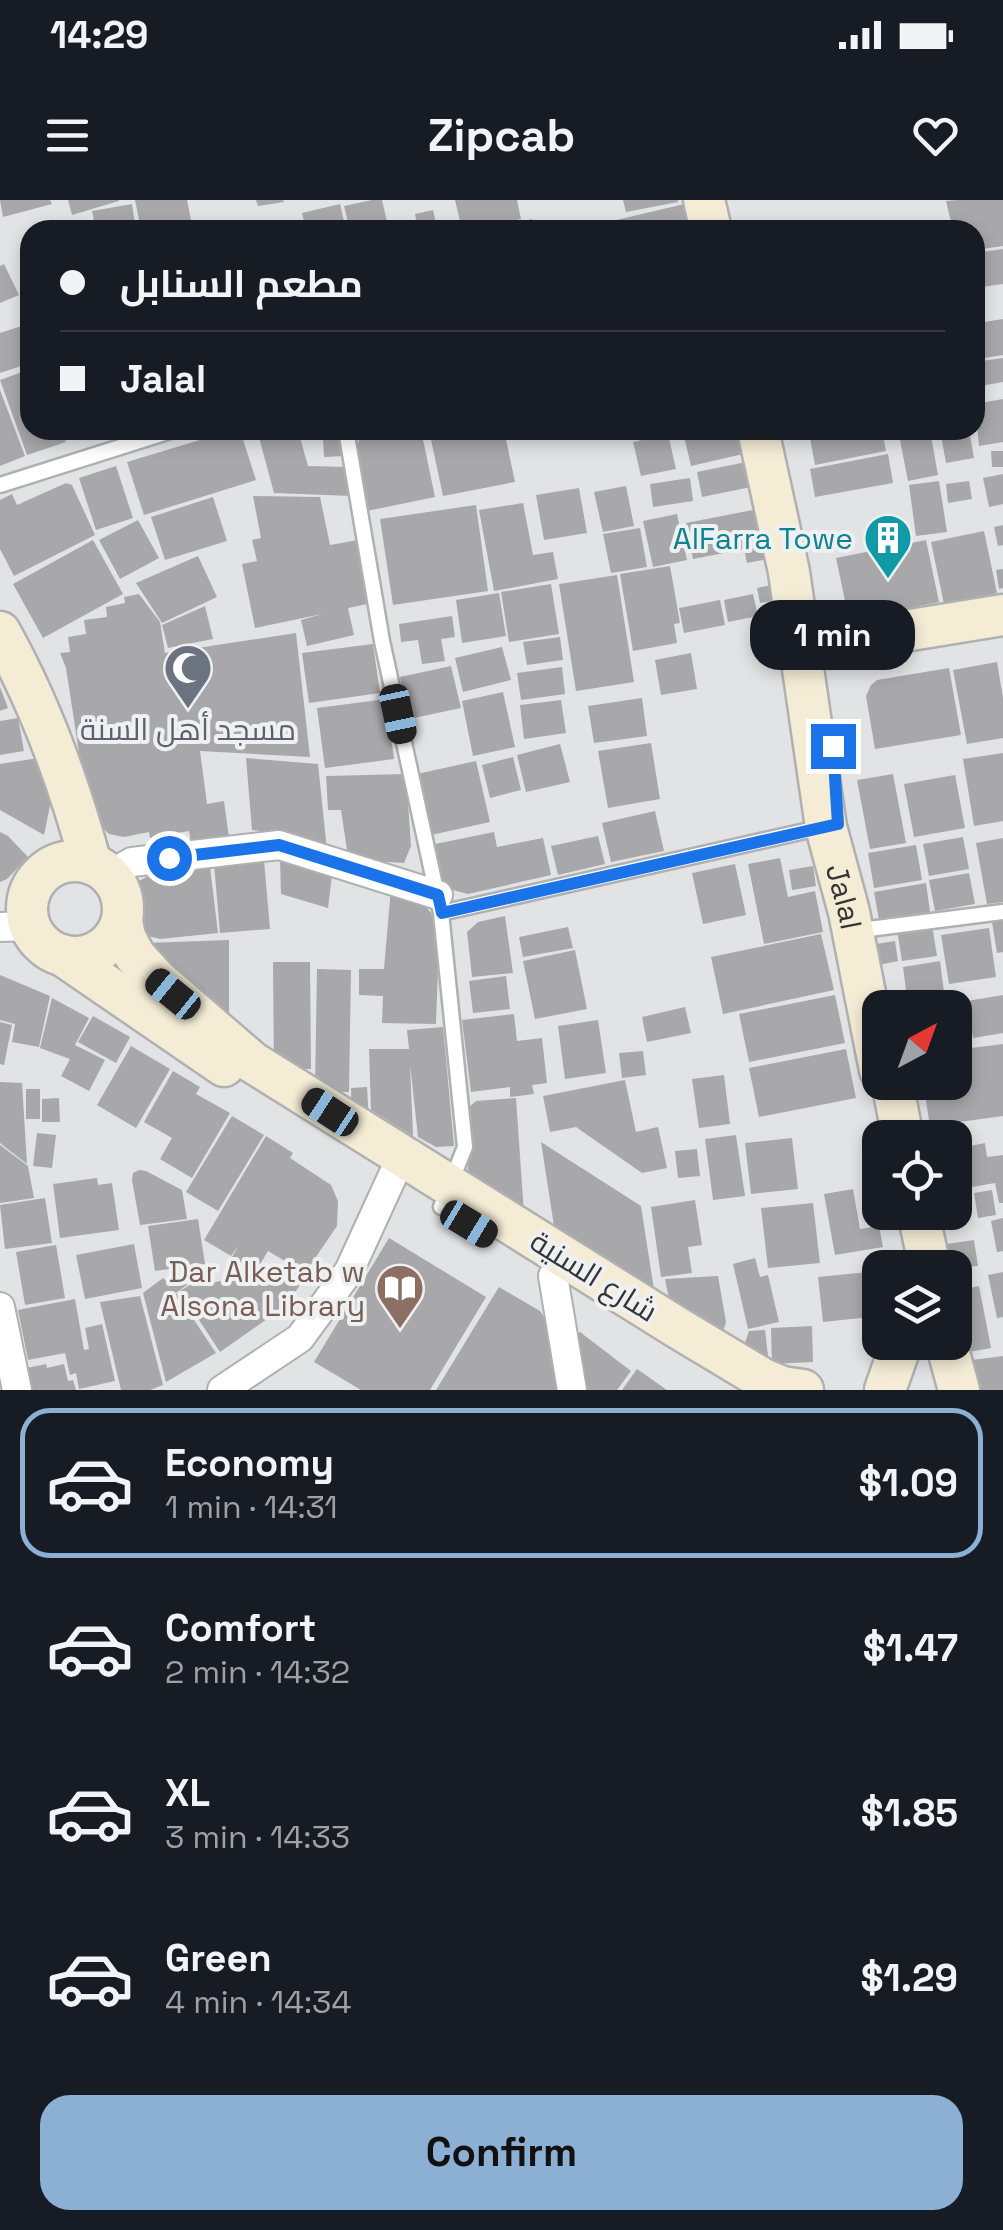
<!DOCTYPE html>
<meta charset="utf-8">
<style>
body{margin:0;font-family:"Space Grotesk",Cairo,sans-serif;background:#20242c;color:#f1f3f6;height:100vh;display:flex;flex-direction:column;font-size:38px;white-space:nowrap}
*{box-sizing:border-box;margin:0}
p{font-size:32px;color:#9ea1a6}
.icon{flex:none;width:55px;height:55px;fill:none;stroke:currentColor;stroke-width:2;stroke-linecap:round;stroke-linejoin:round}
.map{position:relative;height:1190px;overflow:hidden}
.side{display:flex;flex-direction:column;background:#171b24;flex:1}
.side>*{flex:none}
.top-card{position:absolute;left:20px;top:20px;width:965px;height:220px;border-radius:30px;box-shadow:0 5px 15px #0003;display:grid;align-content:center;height:220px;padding:0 40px;background:#171b24}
.needle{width:65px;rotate:41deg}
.buttons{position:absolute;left:862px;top:790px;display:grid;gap:20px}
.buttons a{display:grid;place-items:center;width:110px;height:110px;border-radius:20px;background:#171b24;box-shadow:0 5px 15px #0003;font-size:50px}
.end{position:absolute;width:45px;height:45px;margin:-22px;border:12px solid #1a73e8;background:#fff;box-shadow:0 0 0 5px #fff}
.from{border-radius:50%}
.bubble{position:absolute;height:70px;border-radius:30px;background:#171b24;box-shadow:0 5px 15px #0003;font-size:32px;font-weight:600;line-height:70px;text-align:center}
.car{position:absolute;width:30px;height:60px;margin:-30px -15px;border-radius:12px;box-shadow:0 0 8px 2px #0007;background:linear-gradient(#222 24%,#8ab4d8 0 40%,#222 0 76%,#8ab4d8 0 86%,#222 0)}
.top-card b{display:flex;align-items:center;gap:35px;height:95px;font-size:38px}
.top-card b+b{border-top:2px solid #363941}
.top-card i{width:25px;height:25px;background:#f1f3f6}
ul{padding:18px 0 0;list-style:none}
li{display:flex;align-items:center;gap:30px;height:150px;margin:0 20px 15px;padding:0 20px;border:5px solid transparent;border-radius:30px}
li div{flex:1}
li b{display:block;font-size:38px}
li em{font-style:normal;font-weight:600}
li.active{border-color:#8cafd4}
li>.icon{width:90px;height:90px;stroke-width:1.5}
.primary-button{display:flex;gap:20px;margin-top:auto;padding:20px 40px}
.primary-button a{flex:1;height:115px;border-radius:30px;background:#8cafd4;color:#111;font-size:40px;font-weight:600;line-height:115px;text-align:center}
.status{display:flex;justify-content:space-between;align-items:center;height:70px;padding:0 50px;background:#171b24;direction:ltr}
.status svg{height:28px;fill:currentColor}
header{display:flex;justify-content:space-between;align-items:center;height:130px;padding:0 40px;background:#171b24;font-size:45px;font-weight:600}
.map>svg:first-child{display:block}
</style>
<div class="status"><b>14:29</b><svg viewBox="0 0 49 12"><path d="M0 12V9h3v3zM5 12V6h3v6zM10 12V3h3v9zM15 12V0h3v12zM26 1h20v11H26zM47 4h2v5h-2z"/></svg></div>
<header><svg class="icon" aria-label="menu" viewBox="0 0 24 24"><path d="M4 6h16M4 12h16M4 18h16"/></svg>Zipcab<svg class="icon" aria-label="heart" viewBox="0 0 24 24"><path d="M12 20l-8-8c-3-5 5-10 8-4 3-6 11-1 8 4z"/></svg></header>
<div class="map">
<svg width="1003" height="1190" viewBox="0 0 1003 1190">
<rect width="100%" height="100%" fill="#e2e3e4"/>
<!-- building -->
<path fill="#a8a8aa" d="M 0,0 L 50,0 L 52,4 L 3,17 Z
M 68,0 L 118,0 L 119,1 L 72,15 Z
M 135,0 L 187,0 L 193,30 L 141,30 Z
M 256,0 L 283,0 L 284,2 L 258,6 Z
M 372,0 L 382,0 L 389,30 L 350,30 L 344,6 Z
M 455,0 L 517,0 L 521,19 L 462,30 Z
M 623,0 L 678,0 L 678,2 L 626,12 Z
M 958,0 L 1003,0 L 1003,46 L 975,50 L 975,30 L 953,30 L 946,1 Z
M 689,3 L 695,30 L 601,30 L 599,24 Z
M 132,4 L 136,30 L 96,30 L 92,11 Z
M 340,4 L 346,30 L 306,30 L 302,13 Z
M 433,10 L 436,23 L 442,21 L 444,30 L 418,30 L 415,14 Z
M 532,19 L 534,30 L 495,30 L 495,29 Z
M 302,23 L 303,30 L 279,30 L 279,28 Z
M 1003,49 L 1003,84 L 975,88 L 975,53 Z
M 4,64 L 19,95 L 0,103 L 0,66 Z
M 1003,119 L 1003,155 L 984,158 L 978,123 Z
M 25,125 L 30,140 L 30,163 L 0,173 L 0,133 Z
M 1003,158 L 1003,182 L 975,187 L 975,162 Z
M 30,169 L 30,230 L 61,230 L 66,242 L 27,255 L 0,180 Z
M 0,190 L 25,256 L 0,266 Z
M 1003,199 L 1003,242 L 979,246 L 975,204 Z
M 233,230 L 240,230 L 256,280 L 144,315 L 127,262 Z
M 257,230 L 298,230 L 308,266 L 346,267 L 352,296 L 274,293 Z
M 303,230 L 328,230 L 328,231 L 305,237 Z
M 356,230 L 421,230 L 435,297 L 367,311 L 353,243 L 359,242 Z
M 429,230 L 504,230 L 515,282 L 443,296 Z
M 629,230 L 666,230 L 666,232 L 631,240 Z
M 692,230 L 738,230 L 743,254 L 691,266 L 683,232 Z
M 827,230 L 828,237 L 848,233 L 847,230 L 882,230 L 886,251 L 815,265 L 809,233 Z
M 898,230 L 930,230 L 938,275 L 908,281 Z
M 940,230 L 969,230 L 974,258 L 946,263 Z
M 668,234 L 676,269 L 641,276 L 633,242 Z
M 343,236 L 344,256 L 324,257 L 323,238 Z
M 991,251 L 1003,251 L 1003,267 L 992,267 Z
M 888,254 L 893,283 L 815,297 L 810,269 Z
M 746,262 L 751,287 L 702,297 L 697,272 Z
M 116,266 L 133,318 L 96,330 L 79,278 Z
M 1003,274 L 1003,304 L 989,307 L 983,278 Z
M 690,278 L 693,301 L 653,307 L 650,284 Z
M 939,281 L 947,332 L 916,336 L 909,285 Z
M 969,281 L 972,299 L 948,303 L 946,284 Z
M 66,283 L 72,285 L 95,335 L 14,376 L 0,349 L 0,300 L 12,294 L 17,305 Z
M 626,286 L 634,326 L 603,332 L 594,292 Z
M 579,288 L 587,333 L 544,340 L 536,295 Z
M 253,296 L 320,297 L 330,345 L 358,340 L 372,403 L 348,408 L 354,435 L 307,446 L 301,420 L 322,414 L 255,428 L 242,364 L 257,361 L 252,340 L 261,338 Z
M 213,297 L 227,341 L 165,360 L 151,317 Z
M 523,303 L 533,355 L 553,352 L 558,379 L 494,391 L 479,310 Z
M 476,305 L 488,391 L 393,405 L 380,319 Z
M 763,308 L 773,358 L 747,363 L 744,349 L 693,359 L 686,323 Z
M 677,314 L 687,360 L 653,367 L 643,321 Z
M 138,320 L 159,358 L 120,379 L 99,340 Z
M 1003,325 L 1003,345 L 998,346 L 994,327 Z
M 640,328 L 647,367 L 611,373 L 603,334 Z
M 984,331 L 997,393 L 944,404 L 931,342 Z
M 93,340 L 123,394 L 43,438 L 13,384 Z
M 926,340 L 939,402 L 849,420 L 836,358 Z
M 198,356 L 217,397 L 162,423 L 136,383 Z
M 670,366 L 680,423 L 674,424 L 677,443 L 633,451 L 620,374 Z
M 1003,369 L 1003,388 L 999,389 L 996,370 Z
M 617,375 L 634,482 L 576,491 L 559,384 Z
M 786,382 L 789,398 L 760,403 L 757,388 Z
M 551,384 L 559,434 L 509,442 L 501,392 Z
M 499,393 L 506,436 L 462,443 L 456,400 Z
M 139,394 L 160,422 L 165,453 L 296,433 L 310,557 L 200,551 L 207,604 L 224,601 L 229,638 L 191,643 L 189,631 L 150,638 L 149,632 L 124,637 L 109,634 L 99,624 L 82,572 L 66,468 L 60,453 L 70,452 L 68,437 L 86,434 L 84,420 L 107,417 L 106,407 L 125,403 L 124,397 Z
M 753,394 L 758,416 L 728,422 L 724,400 Z
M 720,400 L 725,425 L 684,433 L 679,408 Z
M 843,402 L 847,430 L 826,432 L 822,405 Z
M 205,406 L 213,439 L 168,448 L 162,425 Z
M 452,416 L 455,437 L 441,439 L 445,461 L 422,464 L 418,440 L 401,442 L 399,424 Z
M 560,437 L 563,460 L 527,465 L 523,442 Z
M 373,444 L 380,493 L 309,503 L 302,453 Z
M 502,447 L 511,480 L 463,492 L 455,458 Z
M 691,453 L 697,489 L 661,495 L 655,460 Z
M 997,462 L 1003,498 L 1003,538 L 967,544 L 953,470 Z
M 451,466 L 461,508 L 409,519 L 400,477 Z
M 562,467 L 565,494 L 521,500 L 517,473 Z
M 949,468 L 961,535 L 875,549 L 866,496 L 871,485 L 877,480 Z
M 0,487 L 8,508 L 0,511 Z
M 503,492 L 515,547 L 473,556 L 462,501 Z
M 642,498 L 647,536 L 594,543 L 588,506 Z
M 386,499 L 394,559 L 325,568 L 317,508 Z
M 561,500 L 566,533 L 524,539 L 520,505 Z
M 18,518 L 24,551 L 0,555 L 0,521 Z
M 651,543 L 660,599 L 608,608 L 598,551 Z
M 560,544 L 570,582 L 526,592 L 517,555 Z
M 1003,553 L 1003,621 L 974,626 L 963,559 Z
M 45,557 L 52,596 L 44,635 L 0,610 L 0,564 Z
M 513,557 L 521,590 L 490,598 L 482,565 Z
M 246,558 L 318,564 L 327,650 L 290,635 L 252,630 Z
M 476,561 L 490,622 L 431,635 L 417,574 Z
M 406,574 L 411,646 L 404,663 L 372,661 L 347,650 L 341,610 L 328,610 L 326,576 Z
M 893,574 L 906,643 L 870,649 L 857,580 Z
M 955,575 L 965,628 L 914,637 L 904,584 Z
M 655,611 L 664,651 L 611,662 L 602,623 Z
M 0,632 L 8,636 L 28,657 L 7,679 L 0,682 Z
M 494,632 L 497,647 L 543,638 L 551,675 L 468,694 L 449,689 L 437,675 L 435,644 Z
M 598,636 L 605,664 L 558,675 L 551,646 Z
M 963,637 L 969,669 L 929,676 L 923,644 Z
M 1003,638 L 1003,702 L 987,704 L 976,643 Z
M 916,645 L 922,680 L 874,688 L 868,653 Z
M 780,658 L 788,697 L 815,691 L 823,732 L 764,744 L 748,664 Z
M 280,659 L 332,675 L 328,708 L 281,694 Z
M 264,660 L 270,729 L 220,733 L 214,664 Z
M 735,664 L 746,715 L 703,724 L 692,673 Z
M 813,666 L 816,686 L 792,690 L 789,670 Z
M 210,667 L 218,733 L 160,739 L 144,735 L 138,728 L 130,701 L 135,683 L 152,674 Z
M 969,673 L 975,704 L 935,711 L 929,680 Z
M 926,683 L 930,712 L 879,720 L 874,692 Z
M 391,688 L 421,701 L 431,713 L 439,740 L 436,824 L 382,823 L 383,796 L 359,795 L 359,769 L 384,769 Z
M 505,716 L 513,773 L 472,777 L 467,732 L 478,722 Z
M 1003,720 L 1003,752 L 997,753 L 992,722 Z
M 932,725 L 937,756 L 902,761 L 897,730 Z
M 568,727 L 573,748 L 523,757 L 519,737 Z
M 989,728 L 996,777 L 949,784 L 941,735 Z
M 821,734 L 834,790 L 723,814 L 711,757 Z
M 229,740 L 229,830 L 145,743 Z
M 895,741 L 898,761 L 879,765 L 876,744 Z
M 575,750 L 587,809 L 535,819 L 523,761 Z
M 940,761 L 944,792 L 907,797 L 903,767 Z
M 273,762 L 310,762 L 311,869 L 274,869 Z
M 317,769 L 351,770 L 349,892 L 315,891 Z
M 0,775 L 50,796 L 39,847 L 12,842 L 15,824 L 0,820 Z
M 506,776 L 510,809 L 473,813 L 469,781 Z
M 835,795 L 845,843 L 749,862 L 739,814 Z
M 1003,795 L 1003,833 L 973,838 L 967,801 Z
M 52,798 L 89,818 L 75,845 L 105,860 L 89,891 L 61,876 L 70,859 L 40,848 Z
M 961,798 L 966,840 L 955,842 L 955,808 L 906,808 Z
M 685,807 L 691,833 L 647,842 L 642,817 Z
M 514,814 L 517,841 L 542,838 L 547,883 L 532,885 L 534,894 L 510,897 L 510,887 L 471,892 L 462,820 Z
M 93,816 L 130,837 L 116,863 L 78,842 Z
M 598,820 L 606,873 L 565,879 L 558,826 Z
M 0,822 L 12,825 L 4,865 L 0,864 Z
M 443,827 L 454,946 L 436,947 L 418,937 L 410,864 L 413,936 L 371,910 L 369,849 L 409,849 L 407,830 Z
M 1003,844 L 1003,916 L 930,926 L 923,882 L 955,882 L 955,850 Z
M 131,846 L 170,869 L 136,928 L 97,905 Z
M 846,849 L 856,898 L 759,917 L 749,868 Z
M 643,851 L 646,875 L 622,878 L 619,853 Z
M 173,871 L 200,887 L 196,894 L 230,913 L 192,978 L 160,959 L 172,938 L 144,922 Z
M 724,875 L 730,924 L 699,928 L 692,879 Z
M 625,880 L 636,932 L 658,927 L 667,968 L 642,973 L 576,927 L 550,932 L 543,896 Z
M 0,882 L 22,883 L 27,964 L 0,943 Z
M 367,887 L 369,921 L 352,921 L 351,888 Z
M 26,889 L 40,889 L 40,919 L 26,919 Z
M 59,898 L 60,922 L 42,922 L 42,899 Z
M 516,898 L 524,1014 L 469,981 L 467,960 L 472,956 L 467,909 L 476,901 Z
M 232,916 L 264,935 L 218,1011 L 186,992 Z
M 37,933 L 56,935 L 52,968 L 33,966 Z
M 736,935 L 745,996 L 713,1000 L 705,939 Z
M 266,936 L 293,953 L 290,958 L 331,985 L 338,1001 L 337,1026 L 305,1073 L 268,1051 L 256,1071 L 232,1057 L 239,1045 L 231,1056 L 204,1040 Z
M 792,938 L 798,989 L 751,994 L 745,943 Z
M 541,942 L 641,1006 L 654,1090 L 554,1026 Z
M 985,943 L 987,957 L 1003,955 L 1003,1003 L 999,1003 L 995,983 L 955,990 L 955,949 Z
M 0,945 L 28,966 L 34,998 L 0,1003 Z
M 697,949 L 700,976 L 678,978 L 675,951 Z
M 139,970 L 146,971 L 182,990 L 187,1019 L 140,1025 L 132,980 L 133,973 Z
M 97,978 L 98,985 L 112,983 L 119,1030 L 60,1038 L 53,984 Z
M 853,989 L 860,1029 L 879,1026 L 883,1047 L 835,1055 L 824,994 Z
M 992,990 L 996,1015 L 978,1018 L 974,993 Z
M 45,998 L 52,1043 L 5,1049 L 0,1005 Z
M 695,1000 L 702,1045 L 688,1047 L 692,1073 L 661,1077 L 651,1007 Z
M 813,1003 L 820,1063 L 768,1068 L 761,1008 Z
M 1003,1018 L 1003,1051 L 997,1052 L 991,1021 Z
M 198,1019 L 205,1064 L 155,1071 L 148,1026 Z
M 389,1038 L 486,1097 L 430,1190 L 361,1190 L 314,1162 Z
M 974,1040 L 978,1066 L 952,1068 L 947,1044 Z
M 134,1044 L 142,1088 L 85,1099 L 76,1055 Z
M 56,1045 L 65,1098 L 25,1105 L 16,1052 Z
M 755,1058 L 760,1077 L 768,1075 L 779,1122 L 748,1129 L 733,1064 Z
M 287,1063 L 303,1080 L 287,1105 L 220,1152 L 180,1091 L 193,1083 L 196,1086 L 270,1071 Z
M 878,1071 L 880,1116 L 823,1122 L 818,1077 Z
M 1003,1072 L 1003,1117 L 997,1118 L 988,1075 Z
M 181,1076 L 187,1085 L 176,1093 L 216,1153 L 166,1182 L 143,1093 L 163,1078 L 169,1083 Z
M 718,1076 L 726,1122 L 721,1139 L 673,1118 L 665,1079 Z
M 979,1086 L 991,1148 L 953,1155 L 955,1091 Z
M 499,1087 L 540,1111 L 556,1134 L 561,1190 L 436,1190 Z
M 140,1096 L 163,1185 L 150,1190 L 121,1190 L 100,1102 Z
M 75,1099 L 84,1150 L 89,1149 L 85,1128 L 102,1124 L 115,1181 L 79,1189 L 76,1173 L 70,1175 L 65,1153 L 28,1160 L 18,1110 Z
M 812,1126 L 813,1162 L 772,1164 L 771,1128 Z
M 765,1130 L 769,1164 L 742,1152 L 749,1131 Z
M 580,1132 L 631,1171 L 617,1190 L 581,1190 L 573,1137 Z
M 1003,1156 L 1003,1190 L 976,1190 L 964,1161 Z
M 46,1164 L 47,1168 L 64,1164 L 68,1181 L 73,1180 L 76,1190 L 31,1190 L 27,1168 Z
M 637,1169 L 667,1190 L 622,1190 Z"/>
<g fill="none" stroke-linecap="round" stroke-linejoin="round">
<!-- service casing -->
<g stroke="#afb0b1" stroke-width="19">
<path id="service" d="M 346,230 L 382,441 L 441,713 L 823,627
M 0,285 L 174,230
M 861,730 L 1003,712
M 441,1007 L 465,947 L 441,713"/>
</g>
<!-- minor casing -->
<g stroke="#afb0b1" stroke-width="32">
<path id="minor" d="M 109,675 L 132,662 L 279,645 L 438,695
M 0,727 L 30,726
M 553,1076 L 572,1190
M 0,1107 L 17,1190
M 222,1190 L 300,1138 L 349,1071 L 393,975"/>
</g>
<!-- secondary casing -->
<g stroke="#afb0b1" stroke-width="45">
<g id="secondary">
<path d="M 704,0 L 711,30"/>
<path id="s1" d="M 758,230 L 789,372 L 826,627 L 849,712 L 880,870"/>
<path d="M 0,432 C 41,505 69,583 91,664"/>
<path d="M 800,448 L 1003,415"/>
<circle cx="75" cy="709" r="48"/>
<path d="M 122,721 L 125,737 L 135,756 L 157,780 L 252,862 L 678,1128 L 763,1179 L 782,1187 L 803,1190"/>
<path d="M 62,755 L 224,866"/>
<path d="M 892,882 L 903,938"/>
<path d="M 918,1012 L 930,1068"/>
<path d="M 946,1142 L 959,1190"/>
<path d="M 885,1190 L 902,1142"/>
</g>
</g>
<!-- service -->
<use href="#service" stroke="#fff" stroke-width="14"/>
<!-- minor -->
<use href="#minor" stroke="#fff" stroke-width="28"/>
<!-- secondary -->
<use href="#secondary" stroke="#f4ecd5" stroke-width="40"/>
</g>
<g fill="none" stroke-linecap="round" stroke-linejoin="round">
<!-- route -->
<path stroke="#1a73e8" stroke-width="12" d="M 169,658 L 279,645 L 438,695 L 442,713 L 838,624 L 833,546"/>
</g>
<!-- icons -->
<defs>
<g id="building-pin" transform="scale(2.5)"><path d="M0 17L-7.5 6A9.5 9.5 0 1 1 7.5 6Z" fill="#0f9aa8" stroke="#eff0f2"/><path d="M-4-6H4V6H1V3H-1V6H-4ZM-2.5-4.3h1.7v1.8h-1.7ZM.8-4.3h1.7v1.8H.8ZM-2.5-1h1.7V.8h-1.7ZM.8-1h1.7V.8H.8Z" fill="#fff"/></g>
<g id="mosque-pin" transform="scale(2.5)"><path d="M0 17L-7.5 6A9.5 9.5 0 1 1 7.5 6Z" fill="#6b7280" stroke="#eff0f2"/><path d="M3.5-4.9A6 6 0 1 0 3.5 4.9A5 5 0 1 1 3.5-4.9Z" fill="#fff"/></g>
<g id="library-pin" transform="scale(2.5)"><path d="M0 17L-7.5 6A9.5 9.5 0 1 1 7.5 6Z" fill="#8d6e63" stroke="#eff0f2"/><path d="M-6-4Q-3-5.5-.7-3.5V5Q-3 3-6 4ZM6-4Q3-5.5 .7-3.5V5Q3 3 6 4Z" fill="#fff"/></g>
</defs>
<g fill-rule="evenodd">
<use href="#building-pin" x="888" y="338"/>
<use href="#mosque-pin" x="188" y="468"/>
<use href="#library-pin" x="400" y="1088"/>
</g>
<g text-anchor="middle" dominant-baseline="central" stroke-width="8" stroke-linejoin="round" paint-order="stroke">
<!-- culture labels -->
<g font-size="30" fill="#0d838f" stroke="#eff0f2" text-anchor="end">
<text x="853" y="338">AlFarra Towe</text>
</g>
<!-- worship labels -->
<g font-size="30" fill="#5b616d" stroke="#eff0f2">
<text x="188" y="529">مسجد أهل السنة</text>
</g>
<!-- street labels -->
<g font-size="30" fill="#343435" stroke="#eff0f2">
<text stroke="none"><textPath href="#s1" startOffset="475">Jalal</textPath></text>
<text transform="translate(594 1076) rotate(32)">شارع السنية</text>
</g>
<!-- education labels -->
<g font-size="30" fill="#785e54" stroke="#eff0f2" text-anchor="end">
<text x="365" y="1071">Dar Alketab w<tspan x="365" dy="34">Alsona Library</tspan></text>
</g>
</g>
</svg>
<div class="buttons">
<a><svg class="needle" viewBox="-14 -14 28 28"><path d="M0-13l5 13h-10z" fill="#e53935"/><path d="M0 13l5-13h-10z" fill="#9ea1a6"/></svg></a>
<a><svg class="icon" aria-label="locate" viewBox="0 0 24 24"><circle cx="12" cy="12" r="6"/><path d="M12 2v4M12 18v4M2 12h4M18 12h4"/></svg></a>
<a><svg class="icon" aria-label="layers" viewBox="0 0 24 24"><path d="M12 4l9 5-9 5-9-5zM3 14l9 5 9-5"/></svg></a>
</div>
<i class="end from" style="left:169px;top:658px"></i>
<i class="end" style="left:833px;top:546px"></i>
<div class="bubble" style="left:750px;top:400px;width:165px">1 min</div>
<i class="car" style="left:398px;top:514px;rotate:168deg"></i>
<i class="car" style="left:173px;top:794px;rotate:309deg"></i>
<i class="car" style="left:330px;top:912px;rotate:303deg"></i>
<i class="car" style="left:469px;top:1024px;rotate:121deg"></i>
<div class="top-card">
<b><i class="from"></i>مطعم السنابل</b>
<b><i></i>Jalal</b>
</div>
</div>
<section class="side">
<ul>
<li class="active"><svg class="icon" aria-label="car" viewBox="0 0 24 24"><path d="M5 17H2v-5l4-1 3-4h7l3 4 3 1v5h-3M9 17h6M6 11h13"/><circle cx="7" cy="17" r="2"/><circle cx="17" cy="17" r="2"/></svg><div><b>Economy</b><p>1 min · 14:31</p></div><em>$1.09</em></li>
<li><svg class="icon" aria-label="car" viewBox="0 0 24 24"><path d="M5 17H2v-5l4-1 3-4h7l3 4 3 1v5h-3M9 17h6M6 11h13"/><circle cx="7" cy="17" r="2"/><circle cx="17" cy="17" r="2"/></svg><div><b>Comfort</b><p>2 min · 14:32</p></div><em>$1.47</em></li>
<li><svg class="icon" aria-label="car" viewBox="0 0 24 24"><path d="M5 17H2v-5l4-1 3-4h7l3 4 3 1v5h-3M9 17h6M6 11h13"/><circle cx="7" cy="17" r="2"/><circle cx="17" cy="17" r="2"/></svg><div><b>XL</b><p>3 min · 14:33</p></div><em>$1.85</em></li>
<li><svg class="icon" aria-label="car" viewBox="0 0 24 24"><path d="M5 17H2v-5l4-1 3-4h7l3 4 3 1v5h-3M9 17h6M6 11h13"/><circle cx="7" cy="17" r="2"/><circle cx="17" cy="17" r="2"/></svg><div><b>Green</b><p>4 min · 14:34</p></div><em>$1.29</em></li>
</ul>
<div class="primary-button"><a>Confirm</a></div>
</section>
